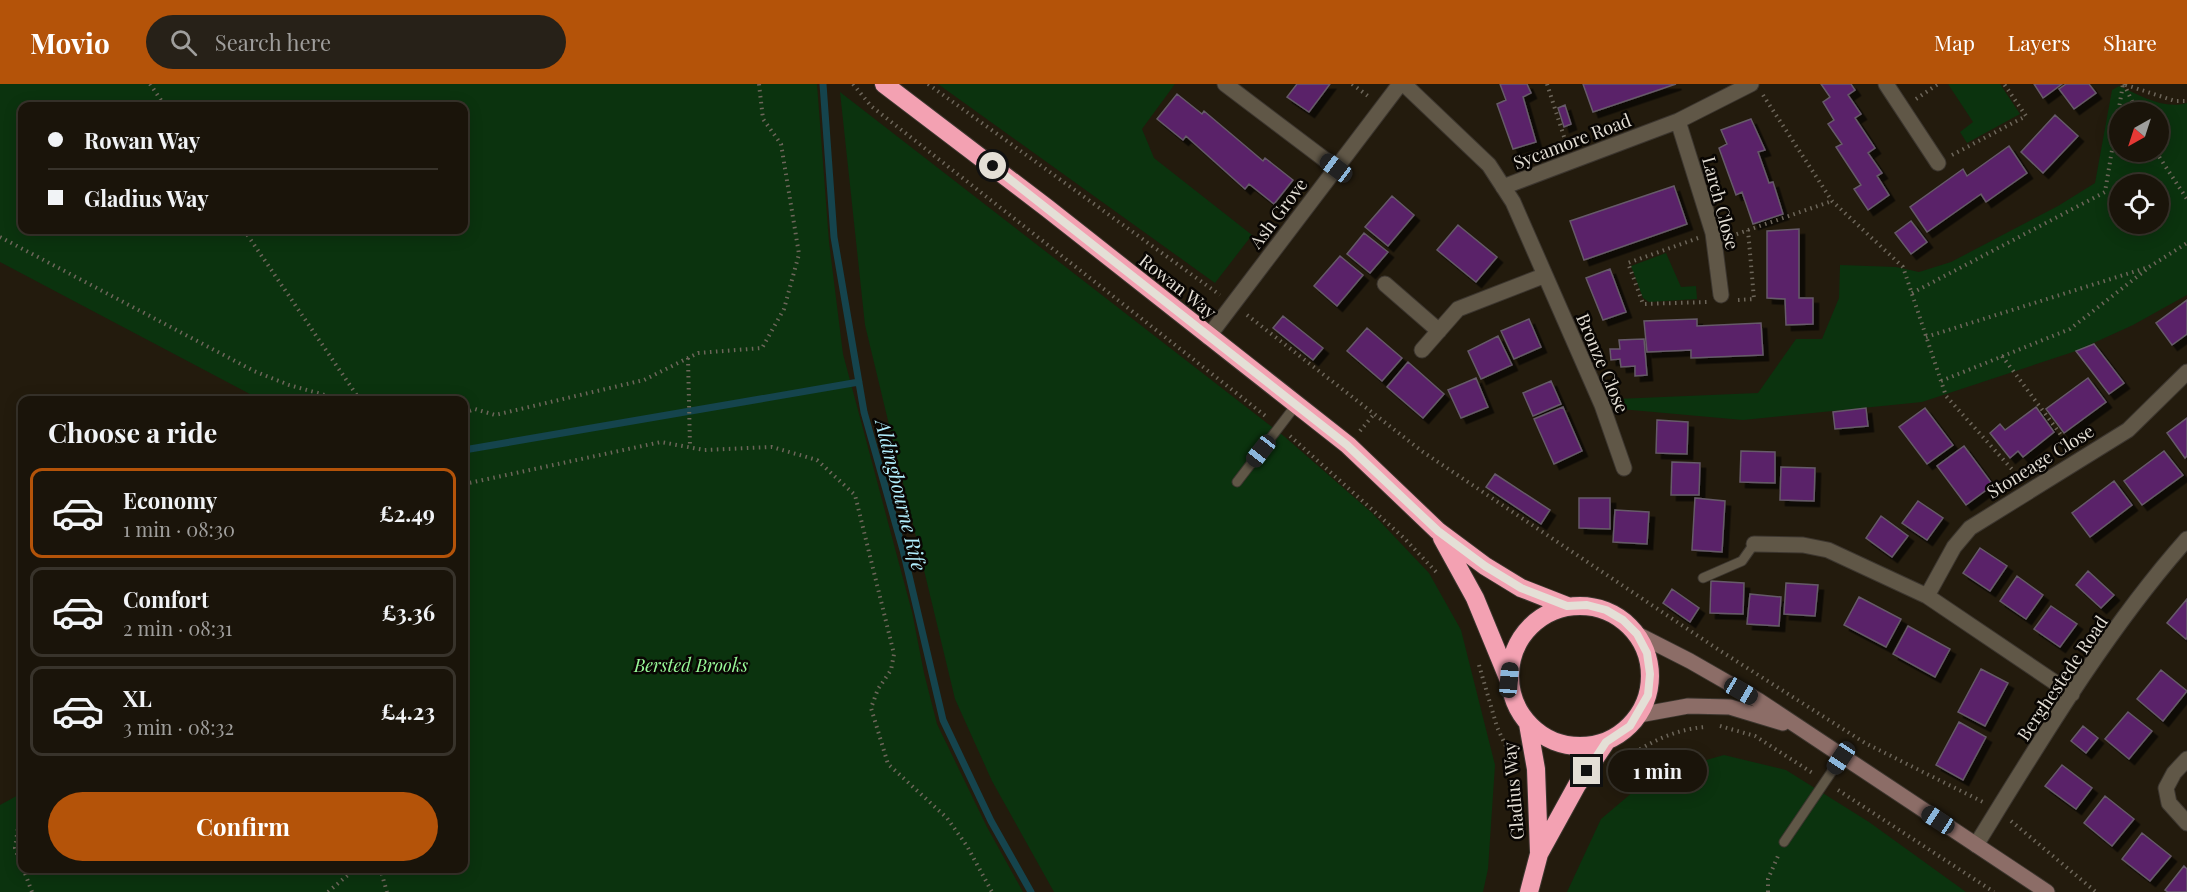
<!DOCTYPE html>
<meta charset="utf-8">
<style>
body{margin:0;font-family:"Playfair Display",serif;background:#272118;color:#f1f3f6;height:100vh;display:flex;flex-direction:column;font-size:22px;white-space:nowrap}
*{box-sizing:border-box;margin:0}
p{font-size:20px;color:#9f9e9c}
.icon{flex:none;width:33px;height:33px;fill:none;stroke:currentColor;stroke-width:2;stroke-linecap:round;stroke-linejoin:round}
.map{position:relative;flex:1;overflow:hidden}
.details{position:absolute;left:18px;top:312px;width:450px;height:477px;display:flex;flex-direction:column;background:#1a140a;border-radius:12px;box-shadow:0 3px 15px #0003,0 0 0 2px #38332b}
.details>*{flex:none}
.banner{position:absolute;left:18px;top:18px;width:450px;height:132px;border-radius:12px;box-shadow:0 3px 15px #0003,0 0 0 2px #38332b;display:grid;align-content:center;height:132px;padding:0 30px;background:#1a140a}
.needle{width:39px;rotate:219deg}
.fabs{position:absolute;left:2109px;top:18px;display:grid;gap:12px}
.fabs a{display:grid;place-items:center;width:60px;height:60px;border-radius:50%;background:#1a140a;box-shadow:0 3px 15px #0003,0 0 0 2px #38332b;font-size:30px}
.end{position:absolute;width:27px;height:27px;margin:-14px;border:8px solid #e4dfd6;background:#111;box-shadow:0 0 0 3px #111}
.from{border-radius:50%}
.bubble{position:absolute;height:42px;border-radius:21px;background:#1a140a;box-shadow:0 3px 15px #0003,0 0 0 2px #38332b;font-size:20px;font-weight:700;line-height:42px;text-align:center}
.car{position:absolute;width:18px;height:36px;margin:-18px -9px;border-radius:8px;box-shadow:0 0 4px 2px #0007;background:linear-gradient(#222 24%,#8ab4d8 0 40%,#222 0 76%,#8ab4d8 0 86%,#222 0)}
.banner b{display:flex;align-items:center;gap:21px;height:57px;font-size:22px}
.banner b+b{border-top:2px solid #38332b}
.banner i{width:15px;height:15px;background:#f1f3f6}
ul{padding:0;list-style:none}
li{display:flex;align-items:center;gap:18px;height:90px;margin:0 12px 9px;padding:0 18px;border:3px solid #38332b;border-radius:12px}
li div{flex:1}
li b{display:block;font-size:22px}
li em{font-style:normal;font-weight:700}
li.on{border-color:#b45309}
li>.icon{width:54px;height:54px;stroke-width:1.5}
h2{padding:0 30px;font-size:27px;line-height:72px}
.button{display:flex;gap:12px;margin-top:auto;padding:12px 30px}
.button a{flex:1;height:69px;border-radius:36px;background:#b45309;color:#fff;font-size:24px;font-weight:700;line-height:69px;text-align:center}
header{display:flex;align-items:center;gap:36px;box-sizing:border-box;height:84px;padding:0 30px;background:#b45309;color:#fff}
header strong{font-size:28px}
nav{display:flex;gap:33px;margin-inline-start:auto;font-size:21px}
.search{width:420px;height:54px;background:#272118;display:flex;align-items:center;gap:15px;box-sizing:border-box;padding:0 21px;border-radius:33px;color:#9f9e9c;font-size:22px}
.map>svg:first-child{display:block}
</style>
<header>
<strong>Movio</strong>
<div class="search"><svg class="icon" aria-label="search" viewBox="0 0 24 24"><circle cx="10" cy="10" r="6"/><path d="M15 15l6 6"/></svg>Search here</div>
<nav><a>Map</a><a>Layers</a><a>Share</a></nav>
</header>
<div class="map">
<svg width="2187" height="808" viewBox="0 0 2187 808">
<defs>
<filter id="shadow"><feDropShadow dx="5.5" dy="5.5" stdDeviation="0" flood-color="#0009"/></filter>
</defs>
<rect width="100%" height="100%" fill="#231b0d"/>
<!-- green -->
<path fill="#0b330e" fill-rule="evenodd" d="M 0,0 L 817,0 L 829,158 L 843,270 L 912,528 L 924,589 L 937,640 L 987,743 L 1023,808 L 0,808 L 0,721 L 22,709 L 22,784 L 464,784 L 464,316 L 261,316 L 0,178 ZM 22,22 L 464,22 L 464,146 L 22,146 Z
M 938,0 L 1175,0 L 1142,45 L 1154,74 L 1252,151 L 1215,199 Z
M 1948,0 L 2000,0 L 2020,30 L 1967,59 L 1960,48 L 1973,38 Z
M 2119,2 C 2140,11 2163,26 2187,19 L 2187,211 L 2133,241 L 2076,267 L 1922,318 L 1743,336 L 1620,325 L 1616,315 L 1758,309 L 1796,255 L 1822,255 L 1839,214 L 1840,181 L 1896,183 L 1919,188 L 1951,178 L 2058,122 L 2095,99 L 2112,6 ZM 2120,28 L 2158,28 L 2158,68 L 2120,68 ZM 2120,100 L 2158,100 L 2158,140 L 2120,140 Z
M 840,8 L 1285,353 L 1372,429 L 1429,489 L 1461,546 L 1495,681 L 1488,785 L 1483,808 L 1054,808 L 992,697 L 955,615 L 865,241 Z
M 1666,169 L 1681,203 L 1696,202 L 1697,215 L 1649,218 L 1643,214 L 1631,182 Z
M 1724,671 L 1786,686 L 1869,738 L 1966,808 L 1567,808 L 1601,735 L 1653,691 Z"/>
<g fill="none" stroke-linecap="round" stroke-linejoin="round">
<!-- stream -->
<path stroke="#15444d" stroke-width="7" d="M 823,0 L 834,153 L 864,328 L 903,466 L 943,636 L 991,737 L 1031,808
M 464,366 L 859,298"/>
</g>
<!-- building -->
<path fill="#5a2069" stroke="#665a69" stroke-width="1.5" filter="url(#shadow)" d="M 1297,0 L 1330,0 L 1309,28 L 1287,13 Z
M 1500,0 L 1527,0 L 1531,9 L 1523,13 L 1536,58 L 1513,65 L 1497,20 L 1506,16 Z
M 1583,0 L 1676,0 L 1593,28 Z
M 1821,0 L 1851,0 L 1855,6 L 1848,11 L 1861,30 L 1855,34 L 1875,64 L 1868,69 L 1882,89 L 1877,92 L 1889,111 L 1868,126 L 1854,105 L 1861,101 L 1836,63 L 1842,60 L 1828,40 L 1834,36 L 1823,18 L 1830,13 Z
M 2034,0 L 2062,0 L 2043,14 Z
M 2066,0 L 2089,0 L 2096,9 L 2074,25 L 2059,5 Z
M 1177,10 L 1202,30 L 1204,27 L 1263,77 L 1265,74 L 1293,96 L 1274,120 L 1249,100 L 1245,105 L 1186,52 L 1183,56 L 1157,35 Z
M 1565,21 L 1571,40 L 1564,43 L 1558,24 Z
M 2055,31 L 2078,52 L 2043,89 L 2021,68 Z
M 1751,35 L 1765,66 L 1758,68 L 1769,99 L 1773,98 L 1783,130 L 1753,140 L 1742,108 L 1736,111 L 1719,64 L 1727,60 L 1721,46 Z
M 2009,62 L 2027,89 L 1986,118 L 1981,110 L 1927,148 L 1910,123 L 1963,85 L 1967,92 Z
M 1674,102 L 1687,140 L 1584,176 L 1570,137 Z
M 1392,112 L 1414,131 L 1388,162 L 1365,143 Z
M 1911,137 L 1927,158 L 1911,170 L 1895,149 Z
M 1458,141 L 1497,173 L 1476,198 L 1437,166 Z
M 1799,145 L 1799,214 L 1813,214 L 1813,240 L 1786,241 L 1785,215 L 1767,214 L 1767,147 Z
M 1364,149 L 1388,168 L 1370,189 L 1347,170 Z
M 1340,172 L 1363,191 L 1337,222 L 1314,202 Z
M 1610,185 L 1626,228 L 1603,236 L 1586,194 Z
M 2187,216 L 2187,250 L 2172,261 L 2156,239 Z
M 1283,232 L 1323,264 L 1313,276 L 1273,244 Z
M 1529,235 L 1541,263 L 1514,275 L 1501,247 Z
M 1697,235 L 1697,242 L 1761,239 L 1763,271 L 1691,274 L 1691,266 L 1647,268 L 1644,237 Z
M 1367,244 L 1402,274 L 1382,297 L 1347,267 Z
M 1498,252 L 1512,281 L 1481,295 L 1468,267 Z
M 1644,255 L 1647,291 L 1635,292 L 1635,282 L 1621,283 L 1620,275 L 1611,276 L 1610,265 L 1620,265 L 1619,256 Z
M 2094,260 L 2124,299 L 2109,310 L 2076,267 Z
M 1408,278 L 1444,310 L 1423,334 L 1387,303 Z
M 1476,294 L 1488,323 L 1461,334 L 1448,306 Z
M 2088,294 L 2106,318 L 2064,349 L 2046,325 Z
M 1551,297 L 1561,320 L 1533,332 L 1523,309 Z
M 1563,323 L 1582,367 L 1554,380 L 1534,335 Z
M 2036,323 L 2054,348 L 2023,373 L 2018,367 L 2010,374 L 1990,349 L 2000,340 L 2005,346 Z
M 1866,324 L 1868,342 L 1835,345 L 1833,328 Z
M 1925,324 L 1953,361 L 1927,380 L 1899,343 Z
M 2187,334 L 2187,372 L 2185,374 L 2167,349 Z
M 1657,336 L 1688,338 L 1687,370 L 1656,369 Z
M 1964,362 L 1993,401 L 1966,421 L 1937,382 Z
M 1741,367 L 1775,368 L 1775,399 L 1740,398 Z
M 2164,367 L 2183,391 L 2142,421 L 2124,397 Z
M 1672,378 L 1700,379 L 1699,411 L 1671,411 Z
M 1781,383 L 1815,384 L 1814,417 L 1780,416 Z
M 1495,390 L 1550,426 L 1541,440 L 1486,403 Z
M 2114,397 L 2132,421 L 2090,453 L 2072,429 Z
M 1579,414 L 1610,414 L 1610,445 L 1579,444 Z
M 1695,414 L 1725,417 L 1722,468 L 1692,466 Z
M 1918,417 L 1943,434 L 1927,456 L 1902,439 Z
M 1615,426 L 1649,428 L 1647,460 L 1613,458 Z
M 1881,432 L 1908,452 L 1892,473 L 1866,454 Z
M 1980,464 L 2007,482 L 1990,507 L 1963,489 Z
M 2088,487 L 2114,511 L 2101,524 L 2076,501 Z
M 2017,492 L 2043,511 L 2026,535 L 2000,517 Z
M 1711,497 L 1744,499 L 1743,530 L 1710,529 Z
M 1786,499 L 1818,501 L 1815,532 L 1784,530 Z
M 1672,505 L 1699,524 L 1690,538 L 1663,519 Z
M 1750,510 L 1781,513 L 1779,542 L 1747,540 Z
M 1859,513 L 1901,535 L 1886,563 L 1844,541 Z
M 2187,515 L 2187,553 L 2186,555 L 2167,539 Z
M 2051,522 L 2077,540 L 2060,563 L 2034,545 Z
M 1908,542 L 1950,565 L 1935,593 L 1893,570 Z
M 1981,585 L 2008,599 L 1985,642 L 1958,628 Z
M 2161,586 L 2187,607 L 2163,637 L 2137,615 Z
M 2128,628 L 2152,647 L 2129,675 L 2105,655 Z
M 1959,638 L 1986,653 L 1963,696 L 1936,681 Z
M 2083,642 L 2098,654 L 2086,669 L 2071,657 Z
M 2062,681 L 2092,704 L 2076,725 L 2045,702 Z
M 2105,712 L 2134,735 L 2112,762 L 2084,739 Z
M 2142,749 L 2171,772 L 2150,797 L 2122,775 Z
M 2184,782 L 2187,785 L 2187,808 L 2168,808 L 2165,806 Z"/>
<g fill="none" stroke-linecap="round" stroke-linejoin="round">
<!-- lane casing -->
<g stroke="#3c362f" stroke-width="11">
<path id="lane" d="M 1237,398 L 1296,321
M 1703,494 L 1742,477 L 1754,460
M 1784,758 L 1841,674"/>
</g>
<!-- street casing -->
<g stroke="#3c362f" stroke-width="17">
<path id="street" d="M 1225,0 L 1336,84
M 1404,0 L 1489,81 L 1513,118 L 1602,321 L 1624,384
M 1886,0 L 1938,79
M 1678,37 L 1713,149 L 1721,211
M 1503,103 L 1678,37 L 1751,0
M 1385,200 L 1439,247
M 1208,253 L 1400,0
M 1422,266 L 1458,225 L 1543,192
M 1754,460 L 1803,461 L 1828,466 L 1927,512 L 2072,610
M 1927,512 L 1954,463 L 1970,444 L 2128,346 L 2187,288
M 2187,675 L 2174,689 L 2166,704 L 2169,719 L 2187,739
M 1976,761 C 2039,659 2107,545 2187,455"/>
</g>
<!-- secondary casing -->
<g stroke="#3c362f" stroke-width="17">
<path id="secondary" d="M 1637,550 L 1690,577 L 1758,616 L 2047,808
M 1639,631 L 1688,622 L 1730,623 L 1783,639"/>
</g>
<!-- highway casing -->
<g stroke="#3c362f" stroke-width="20">
<path id="highway" d="M 884,0 L 1047,124 L 1348,361 L 1438,447 L 1485,482 L 1521,504 L 1567,522
M 1442,454 L 1475,514 L 1508,594
M1510 592a70 70 0 1 1 140 0a70 70 0 1 1-140 0Z
M 1528,640 L 1536,685 L 1539,768
M 1529,808 L 1539,770 L 1577,701 L 1606,658"/>
</g>
<!-- path -->
<path stroke="#6d665a" stroke-width="4" stroke-dasharray="1.5 4.5" stroke-linecap="butt" d="M 150,0 L 165,22
M 853,0 L 871,22 L 1268,334
M 928,0 L 1220,211
M 1352,0 L 1368,12
M 1547,0 L 1567,62
M 2124,0 L 2137,28
M 1763,11 L 1832,117 L 1903,183 L 1946,312 L 2018,392
M 1916,15 L 1938,0
M 2156,68 L 2187,115
M 1952,71 L 2026,32 L 2004,0
M 244,146 L 360,316
M 1731,152 L 1832,117
M 0,153 L 254,287 L 289,301 L 343,316
M 1698,154 L 1628,179 L 1643,220 L 1707,218
M 1912,209 L 2105,108 L 2123,0 L 2175,17 L 2187,17
M 1738,216 L 1754,215 L 1748,146
M 1247,231 L 1423,368 L 1719,566 L 1865,659 L 1983,718
M 1926,253 L 2149,183 L 2187,159
M 2002,272 L 2070,363
M 688,274 L 690,363
M 1941,297 L 2070,245 L 2147,185
M 464,329 L 475,325 L 495,331 L 644,296 L 698,269 L 762,264 L 784,225 L 799,170 L 781,60 L 763,35 L 759,0
M 1360,347 L 1374,330
M 1290,352 L 1405,455 L 1438,490
M 464,400 L 661,358 L 704,366 L 772,363 L 817,376 L 855,411 L 894,570 L 891,586 L 878,605 L 871,624 L 888,680 L 947,734 L 967,762 L 992,808
M 1479,581 L 1497,643 L 1512,675
M 1720,642 L 1755,652 L 1814,690
M 1615,682 C 1642,662 1672,645 1706,643
M 1838,706 L 1994,808
M 22,735 L 19,737 L 15,764 L 22,783
M 2011,737 L 2096,808
M 23,784 L 32,808
M 380,784 L 387,808
M 328,808 L 356,784
M 1768,808 L 1768,795 L 1778,772"/>
<!-- lane -->
<use href="#lane" stroke="#605747" stroke-width="9"/>
<!-- street -->
<use href="#street" stroke="#605747" stroke-width="15"/>
<!-- secondary -->
<use href="#secondary" stroke="#8c6d67" stroke-width="15"/>
<!-- highway -->
<use href="#highway" stroke="#f3a1b2" stroke-width="18"/>
</g>
<g fill="none" stroke-linecap="round" stroke-linejoin="round">
<!-- route -->
<path stroke="#e4dfd6" stroke-width="8" d="M 993,82 L 1347,361 L 1438,447 L 1485,482 L 1521,504 L 1567,522 L 1587,521 L 1606,526 L 1623,536 L 1637,550 L 1647,569 L 1650,590 L 1648,611 L 1630,642 L 1606,658 L 1587,687"/>
</g>
<g text-anchor="middle" dominant-baseline="central" stroke-width="5" stroke-linejoin="round" paint-order="stroke">
<!-- street labels -->
<g font-size="18" fill="#e4dfd6" stroke="#090603">
<text transform="translate(1572 57) rotate(-21)">Sycamore Road</text>
<text transform="translate(1721 119) rotate(75)">Larch Close</text>
<text transform="translate(1278 129) rotate(-53)">Ash Grove</text>
<text transform="translate(1178 202) rotate(38)">Rowan Way</text>
<text transform="translate(1603 279) rotate(67)">Bronze Close</text>
<text transform="translate(2040 377) rotate(-32)">Stoneage Close</text>
<text transform="translate(2062 594) rotate(-56)">Berghestede Road</text>
<text transform="translate(1513 707) rotate(-95)">Gladius Way</text>
</g>
<!-- park labels -->
<g font-size="18" font-style="italic" fill="#98f998" stroke="#090603">
<text x="691" y="581">Bersted Brooks</text>
</g>
<!-- water labels -->
<g font-size="20" font-style="italic" fill="#b2effe" stroke="#090603">
<text transform="translate(902 411) rotate(76)">Aldingbourne Rife</text>
</g>
</g>
</svg>
<div class="fabs">
<a><svg class="needle" viewBox="-14 -14 28 28"><path d="M0-13l5 13h-10z" fill="#e53935"/><path d="M0 13l5-13h-10z" fill="#9f9e9c"/></svg></a>
<a><svg class="icon" aria-label="locate" viewBox="0 0 24 24"><circle cx="12" cy="12" r="6"/><path d="M12 2v4M12 18v4M2 12h4M18 12h4"/></svg></a>
</div>
<i class="end from" style="left:993px;top:82px"></i>
<i class="end" style="left:1587px;top:687px"></i>
<div class="bubble" style="left:1608px;top:666px;width:99px">1 min</div>
<i class="car" style="left:1336px;top:84px;rotate:307deg"></i>
<i class="car" style="left:1261px;top:367px;rotate:218deg"></i>
<i class="car" style="left:1509px;top:596px;rotate:5deg"></i>
<i class="car" style="left:1741px;top:607px;rotate:120deg"></i>
<i class="car" style="left:1841px;top:674px;rotate:214deg"></i>
<i class="car" style="left:1938px;top:736px;rotate:303deg"></i>
<div class="banner">
<b><i class="from"></i>Rowan Way</b>
<b><i></i>Gladius Way</b>
</div>
<section class="details">
<h2>Choose a ride</h2>
<ul>
<li class="on"><svg class="icon" aria-label="car" viewBox="0 0 24 24"><path d="M5 17H2v-5l4-1 3-4h7l3 4 3 1v5h-3M9 17h6M6 11h13"/><circle cx="7" cy="17" r="2"/><circle cx="17" cy="17" r="2"/></svg><div><b>Economy</b><p>1 min · 08:30</p></div><em>£2.49</em></li>
<li><svg class="icon" aria-label="car" viewBox="0 0 24 24"><path d="M5 17H2v-5l4-1 3-4h7l3 4 3 1v5h-3M9 17h6M6 11h13"/><circle cx="7" cy="17" r="2"/><circle cx="17" cy="17" r="2"/></svg><div><b>Comfort</b><p>2 min · 08:31</p></div><em>£3.36</em></li>
<li><svg class="icon" aria-label="car" viewBox="0 0 24 24"><path d="M5 17H2v-5l4-1 3-4h7l3 4 3 1v5h-3M9 17h6M6 11h13"/><circle cx="7" cy="17" r="2"/><circle cx="17" cy="17" r="2"/></svg><div><b>XL</b><p>3 min · 08:32</p></div><em>£4.23</em></li>
</ul>
<div class="button"><a>Confirm</a></div>
</section>
</div>
